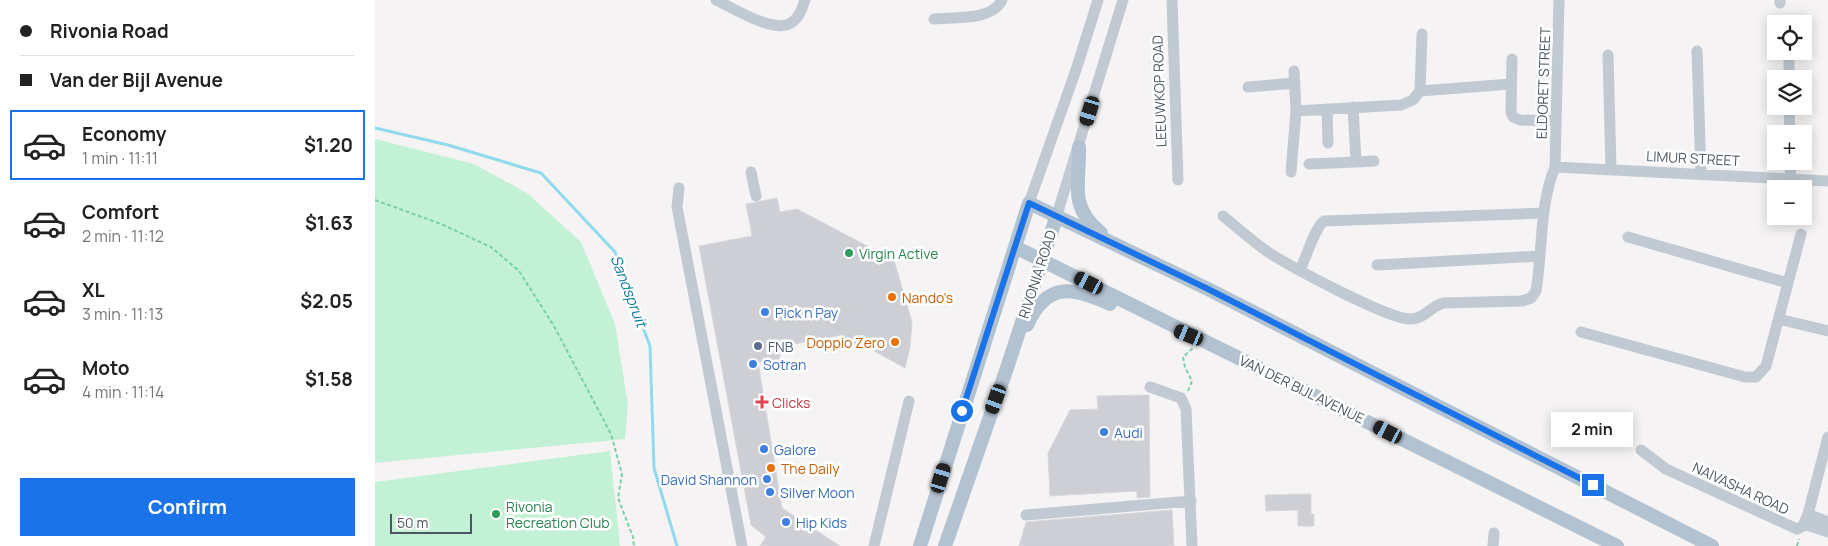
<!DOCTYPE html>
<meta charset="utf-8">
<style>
body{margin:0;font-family:Manrope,sans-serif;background:#f2f2f2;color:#222;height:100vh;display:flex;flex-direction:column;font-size:19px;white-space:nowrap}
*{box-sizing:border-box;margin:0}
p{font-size:16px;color:#767676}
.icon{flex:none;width:28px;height:28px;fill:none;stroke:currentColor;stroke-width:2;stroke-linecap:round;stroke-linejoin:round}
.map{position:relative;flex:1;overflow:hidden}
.side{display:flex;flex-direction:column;background:#fff;width:375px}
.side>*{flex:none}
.hud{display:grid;align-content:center;height:110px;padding:0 20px;background:#fff}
.controls{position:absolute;left:1392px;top:15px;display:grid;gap:10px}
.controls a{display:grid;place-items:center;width:45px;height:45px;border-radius:0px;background:#fff;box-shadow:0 2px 12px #0003;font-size:25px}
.scale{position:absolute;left:15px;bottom:12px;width:82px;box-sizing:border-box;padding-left:5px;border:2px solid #4a5661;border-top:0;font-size:14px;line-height:18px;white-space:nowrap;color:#4a5661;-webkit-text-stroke:4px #fff;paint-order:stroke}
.end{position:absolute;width:22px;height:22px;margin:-11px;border:6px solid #1a73e8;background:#fff;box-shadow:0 0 0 2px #fff}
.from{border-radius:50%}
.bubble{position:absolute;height:35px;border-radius:0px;background:#fff;box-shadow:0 2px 12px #0003;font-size:16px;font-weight:700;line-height:35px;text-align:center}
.car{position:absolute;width:15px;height:30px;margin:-15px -8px;border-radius:6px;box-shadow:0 0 4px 1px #0007;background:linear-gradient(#222 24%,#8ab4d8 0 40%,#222 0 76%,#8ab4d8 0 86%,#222 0)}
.hud b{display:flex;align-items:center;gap:18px;height:48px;font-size:19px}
.hud b+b{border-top:1px solid #e0e0e0}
.hud i{width:12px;height:12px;background:#222}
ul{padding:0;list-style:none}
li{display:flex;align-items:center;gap:15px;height:70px;margin:0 10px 8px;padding:0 10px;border:2px solid transparent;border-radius:0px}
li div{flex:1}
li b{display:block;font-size:19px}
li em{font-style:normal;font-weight:700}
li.selected{border-color:#1a73e8}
li>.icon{width:45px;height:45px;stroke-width:1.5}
.primary-button{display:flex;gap:10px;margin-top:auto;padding:10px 20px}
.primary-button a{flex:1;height:58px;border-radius:0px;background:#1a73e8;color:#fff;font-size:20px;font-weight:700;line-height:58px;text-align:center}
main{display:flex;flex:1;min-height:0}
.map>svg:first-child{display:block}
</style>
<main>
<section class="side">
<div class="hud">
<b><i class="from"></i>Rivonia Road</b>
<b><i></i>Van der Bijl Avenue</b>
</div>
<ul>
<li class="selected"><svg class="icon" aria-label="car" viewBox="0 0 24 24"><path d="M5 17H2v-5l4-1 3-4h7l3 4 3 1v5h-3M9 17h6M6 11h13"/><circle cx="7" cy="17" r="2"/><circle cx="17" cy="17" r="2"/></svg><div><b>Economy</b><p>1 min · 11:11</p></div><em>$1.20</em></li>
<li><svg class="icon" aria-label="car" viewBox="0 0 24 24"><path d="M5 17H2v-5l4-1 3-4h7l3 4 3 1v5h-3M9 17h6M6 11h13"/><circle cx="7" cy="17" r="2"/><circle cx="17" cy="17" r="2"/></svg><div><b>Comfort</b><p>2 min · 11:12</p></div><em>$1.63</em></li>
<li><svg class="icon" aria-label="car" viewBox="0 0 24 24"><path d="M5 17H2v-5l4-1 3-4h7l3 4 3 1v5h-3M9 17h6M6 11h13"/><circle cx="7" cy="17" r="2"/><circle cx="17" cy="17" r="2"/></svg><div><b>XL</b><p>3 min · 11:13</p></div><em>$2.05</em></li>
<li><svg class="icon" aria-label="car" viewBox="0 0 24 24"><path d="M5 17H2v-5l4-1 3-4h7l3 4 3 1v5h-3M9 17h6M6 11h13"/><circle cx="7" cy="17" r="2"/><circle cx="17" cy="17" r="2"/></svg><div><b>Moto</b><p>4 min · 11:14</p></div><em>$1.58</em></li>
</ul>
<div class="primary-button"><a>Confirm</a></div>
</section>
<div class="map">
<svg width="1453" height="546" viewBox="0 0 1453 546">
<rect width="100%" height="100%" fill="#f5f3f3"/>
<!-- green -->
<path fill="#c3f1d5" d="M 0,139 L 99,164 L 152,193 L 206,242 L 240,324 L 253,405 L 250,439 L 0,463 Z
M 235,451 L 245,546 L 0,546 L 0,482 Z"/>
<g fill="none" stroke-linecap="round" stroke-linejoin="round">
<!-- stream -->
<path stroke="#90daee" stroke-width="3" d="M 0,128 L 73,145 L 166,173 L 240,252 L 275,346 L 279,468 L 302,546"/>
</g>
<!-- building -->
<path fill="#cdcfd5" stroke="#d7d9de" d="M 402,198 L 405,212 L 422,209 L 519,260 L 537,322 L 535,348 L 530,368 L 497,350 L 491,343 L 469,347 L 467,335 L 404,347 L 405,359 L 383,362 L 407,508 L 465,546 L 385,546 L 391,537 L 376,525 L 324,246 L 377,236 L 371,204 Z
M 774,395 L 775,497 L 762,498 L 762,491 L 675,496 L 673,453 L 695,410 L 723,409 L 722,396 Z
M 936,494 L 936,514 L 939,514 L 939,526 L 923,526 L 923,510 L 891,511 L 890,495 Z
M 797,510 L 799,546 L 644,546 L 651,522 Z"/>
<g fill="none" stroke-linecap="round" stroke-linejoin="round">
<!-- path -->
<path stroke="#7ad0a6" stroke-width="2" stroke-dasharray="4 2.5" stroke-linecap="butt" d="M 0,200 L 66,224 L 116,247 L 144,271 L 179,326 L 236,434 L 247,474 L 243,498 L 258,537 L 259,546
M 813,391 L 817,381 L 810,367 L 808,357 L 818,348
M 1422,546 L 1424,539"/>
<!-- minor -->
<path stroke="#c1cad2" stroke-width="11" d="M 341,0 C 358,8 399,34 416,23 C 424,18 427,9 430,0
M 797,0 L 803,180
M 1405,0 L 1405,3
M 559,19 C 580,17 617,21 627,0
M 1322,51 L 1326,174
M 1414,51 L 1414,79
M 1233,55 L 1236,168
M 1137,59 L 1136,112 L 1138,117 L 1145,120 L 1181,121
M 873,87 L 920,83
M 1045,91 L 1047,34
M 1414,106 L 1415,134
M 952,109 L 953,143
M 921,111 L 1026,105 L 1038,100 L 1045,91 L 1136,84
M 1415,161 L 1416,179
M 981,162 L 999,161
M 934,164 L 981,162 L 978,107
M 1180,167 L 1453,181
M 376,172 L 381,196
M 916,172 L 921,111 L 919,71
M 304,188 L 302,207 L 367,546
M 654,203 L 702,67 L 723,0
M 848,216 C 864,229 879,243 896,254 C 918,268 1013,319 1035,319 C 1050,319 1055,306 1069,303 L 1147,301 L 1156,298 L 1161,291 C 1168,250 1164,206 1180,167 L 1184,0
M 681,218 L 748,0
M 1002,265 L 1165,256
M 925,270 C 931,258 940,227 949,221 L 1169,213
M 1413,283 L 1426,234
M 1404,319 L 1453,331
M 1206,332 L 1370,377 L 1381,377 L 1391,366 L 1413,283 L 1253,237
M 775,387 L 806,398 L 811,409 L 817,546
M 1266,450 L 1291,469 L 1422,529 L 1428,526 L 1433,514 L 1453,437
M 1433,514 L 1453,522
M 651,515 L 816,501
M 1429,524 L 1453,532
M 499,546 L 534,401
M 1118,546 L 1119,533"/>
<!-- major -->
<path stroke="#b3c2d1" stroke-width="14" d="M 704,147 C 705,185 693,206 726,233
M 640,247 L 1242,546
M 652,325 C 672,281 698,287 735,304
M 545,546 L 654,203 L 833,289 L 1337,546
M 570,546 L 633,365 L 681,218"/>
</g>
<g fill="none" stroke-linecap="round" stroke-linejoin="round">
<!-- route -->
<path stroke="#1a73e8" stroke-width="6" d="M 587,411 L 654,203 L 833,289 L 1218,485"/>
</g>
<!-- markers -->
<g fill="#2e9e5b" stroke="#fff" stroke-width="2">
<circle cx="474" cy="253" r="5"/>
<circle cx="121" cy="514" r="5"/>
</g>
<g fill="#e8710a" stroke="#fff" stroke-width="2">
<circle cx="517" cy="297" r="5"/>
<circle cx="520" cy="342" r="5"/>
<circle cx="396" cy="468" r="5"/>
</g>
<g fill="#3f7fe0" stroke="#fff" stroke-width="2">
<circle cx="390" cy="312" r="5"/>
<circle cx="378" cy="364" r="5"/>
<circle cx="729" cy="432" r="5"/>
<circle cx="389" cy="449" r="5"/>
<circle cx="392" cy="479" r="5"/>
<circle cx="395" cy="492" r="5"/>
<circle cx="411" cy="522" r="5"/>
</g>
<circle fill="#5c6f8a" stroke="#fff" stroke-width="2" cx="383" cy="346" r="5"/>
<path fill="#e0444e" stroke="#fff" stroke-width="2" d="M384.5 394.5h5v5h5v5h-5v5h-5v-5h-5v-5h5z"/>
<g text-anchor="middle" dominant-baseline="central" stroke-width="5" stroke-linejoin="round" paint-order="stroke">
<!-- street labels -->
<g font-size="14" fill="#4a5661" stroke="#fff">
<text transform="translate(1168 83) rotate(-88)">ELDORET STREET</text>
<text transform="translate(784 91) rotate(-92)">LEEUWKOP ROAD</text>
<text transform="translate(1318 158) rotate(3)">LIMUR STREET</text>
<text transform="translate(662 274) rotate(-72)">RIVONIA ROAD</text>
<text transform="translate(927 389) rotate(26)">VAN DER BIJL AVENUE</text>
<text transform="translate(1366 488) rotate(25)">NAIVASHA ROAD</text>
</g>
<!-- leisure labels -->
<g font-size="14" fill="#27864d" stroke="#fff" text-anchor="start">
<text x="484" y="253">Virgin Active</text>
<text x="131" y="506">Rivonia<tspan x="131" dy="16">Recreation Club</tspan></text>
</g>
<!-- food labels -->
<g font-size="14" fill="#c56008" stroke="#fff" text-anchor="start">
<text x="527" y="297">Nando's</text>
<text x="510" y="342" text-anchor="end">Doppio Zero</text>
<text x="406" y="468">The Daily</text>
</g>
<!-- shop labels -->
<g font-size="14" fill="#366cbe" stroke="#fff" text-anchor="start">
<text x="400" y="312">Pick n Pay</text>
<text x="388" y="364">Sotran</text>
<text x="739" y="432">Audi</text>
<text x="399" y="449">Galore</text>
<text x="382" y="479" text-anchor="end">David Shannon</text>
<text x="405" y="492">Silver Moon</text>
<text x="421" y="522">Hip Kids</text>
</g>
<!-- service labels -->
<g font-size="14" fill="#4e5e75" stroke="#fff" text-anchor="start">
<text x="393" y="346">FNB</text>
</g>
<!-- health labels -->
<g font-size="14" fill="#be3a42" stroke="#fff" text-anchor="start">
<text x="397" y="402">Clicks</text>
</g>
<!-- water labels -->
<g font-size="15" font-style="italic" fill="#0c7c9b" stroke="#fff">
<text transform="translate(254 291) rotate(69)">Sandspruit</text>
</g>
</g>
</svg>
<div class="controls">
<a><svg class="icon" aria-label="locate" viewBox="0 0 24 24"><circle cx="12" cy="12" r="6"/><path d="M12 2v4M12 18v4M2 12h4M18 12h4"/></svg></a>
<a><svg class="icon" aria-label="layers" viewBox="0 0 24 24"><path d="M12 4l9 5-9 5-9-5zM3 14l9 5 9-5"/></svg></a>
<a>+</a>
<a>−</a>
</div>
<div class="scale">50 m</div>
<i class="end from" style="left:587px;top:411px"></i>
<i class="end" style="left:1218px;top:485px"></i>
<div class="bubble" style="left:1176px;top:412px;width:82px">2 min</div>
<i class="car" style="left:715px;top:111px;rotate:197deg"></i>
<i class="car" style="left:714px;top:283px;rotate:297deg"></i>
<i class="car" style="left:814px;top:335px;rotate:292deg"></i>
<i class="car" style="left:621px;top:399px;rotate:200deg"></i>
<i class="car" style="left:1013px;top:432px;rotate:297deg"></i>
<i class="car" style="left:566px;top:478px;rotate:17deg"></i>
</div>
</main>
